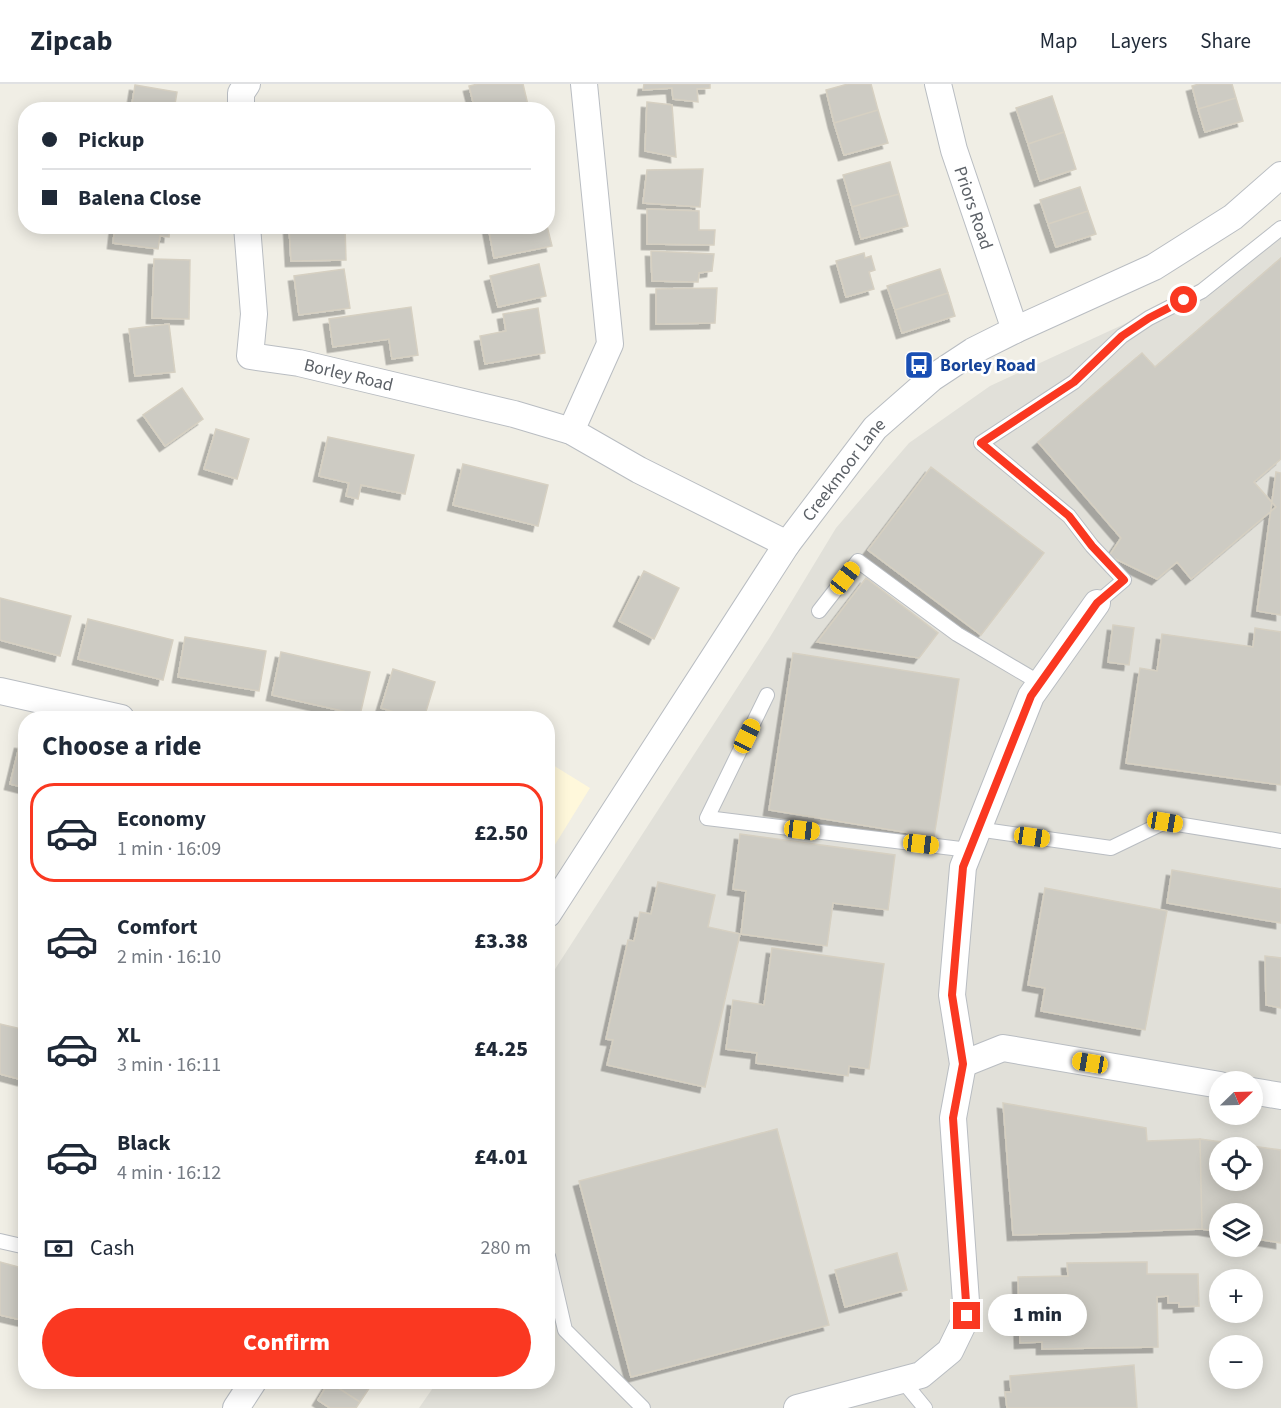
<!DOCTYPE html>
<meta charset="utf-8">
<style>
body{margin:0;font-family:"Source Sans 3",sans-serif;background:#f6f6f7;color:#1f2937;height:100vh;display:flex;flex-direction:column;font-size:22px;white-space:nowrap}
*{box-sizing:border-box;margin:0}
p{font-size:20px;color:#747a83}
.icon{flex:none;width:33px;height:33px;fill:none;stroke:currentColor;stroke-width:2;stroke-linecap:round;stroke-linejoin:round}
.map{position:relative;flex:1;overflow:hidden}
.drawer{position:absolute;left:18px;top:627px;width:537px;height:678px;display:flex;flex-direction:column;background:#fff;border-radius:24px;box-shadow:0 3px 15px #0003}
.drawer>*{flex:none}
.top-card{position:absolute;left:18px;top:18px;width:537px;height:132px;border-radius:24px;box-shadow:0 3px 15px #0003;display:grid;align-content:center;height:132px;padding:0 24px;background:#fff}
.needle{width:39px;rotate:67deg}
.controls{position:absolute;left:1209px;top:987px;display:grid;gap:12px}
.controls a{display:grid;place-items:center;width:54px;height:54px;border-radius:50%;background:#fff;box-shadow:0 3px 15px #0003;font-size:30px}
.end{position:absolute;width:27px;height:27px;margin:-14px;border:8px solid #fa3821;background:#fff;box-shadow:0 0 0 3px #fff}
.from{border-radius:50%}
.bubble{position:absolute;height:42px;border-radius:21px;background:#fff;box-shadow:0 3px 15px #0003;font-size:20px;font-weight:800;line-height:42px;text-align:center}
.car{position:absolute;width:18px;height:36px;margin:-18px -9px;border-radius:8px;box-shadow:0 0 4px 2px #0007;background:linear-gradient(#f5c518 24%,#345 0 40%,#f5c518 0 76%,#345 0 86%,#f5c518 0)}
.top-card b{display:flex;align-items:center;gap:21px;height:57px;font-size:22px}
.top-card b+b{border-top:2px solid #e0e1e3}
.top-card i{width:15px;height:15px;background:#1f2937}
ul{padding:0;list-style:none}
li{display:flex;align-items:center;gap:18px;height:99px;margin:0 12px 9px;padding:0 12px;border:3px solid transparent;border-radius:24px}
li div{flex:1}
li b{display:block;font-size:22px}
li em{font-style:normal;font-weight:800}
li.active{border-color:#fa3821}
li>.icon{width:54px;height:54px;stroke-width:1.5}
h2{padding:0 24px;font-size:27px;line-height:72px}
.pay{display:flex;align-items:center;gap:15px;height:66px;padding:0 24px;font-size:22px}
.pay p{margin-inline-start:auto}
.primary-button{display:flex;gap:12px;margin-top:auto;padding:12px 24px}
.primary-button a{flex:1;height:69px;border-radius:36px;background:#fa3821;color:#fff;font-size:24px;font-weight:800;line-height:69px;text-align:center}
header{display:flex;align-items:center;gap:36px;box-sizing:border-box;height:84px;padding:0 30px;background:#fff;border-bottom:2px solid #e0e1e3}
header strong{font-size:28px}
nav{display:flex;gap:33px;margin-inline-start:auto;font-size:21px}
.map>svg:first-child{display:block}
</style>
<header>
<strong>Zipcab</strong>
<nav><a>Map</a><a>Layers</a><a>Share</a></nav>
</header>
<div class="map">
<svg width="1281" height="1324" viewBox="0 0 1281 1324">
<defs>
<filter id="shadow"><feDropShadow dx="-5.5" dy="5.5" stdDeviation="0" flood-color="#0004"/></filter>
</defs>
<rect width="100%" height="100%" fill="#f0eee5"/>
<!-- commercial -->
<path fill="#fff8db" d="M 548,678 L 590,704 L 548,772 Z"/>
<!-- industrial -->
<path fill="#e1e0d9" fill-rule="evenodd" d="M 1281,137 L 1281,1324 L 419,1324 L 437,1298 L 548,1298 L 548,896 L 770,553 L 836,444 L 909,359 L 990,302 L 1144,231 L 1228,183 ZM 1220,998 L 1252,998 L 1252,1030 L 1220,1030 ZM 1220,1064 L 1252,1064 L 1252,1096 L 1220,1096 ZM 1220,1130 L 1252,1130 L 1252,1162 L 1220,1162 ZM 1220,1196 L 1252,1196 L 1252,1228 L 1220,1228 ZM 1220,1262 L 1252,1262 L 1252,1294 L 1220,1294 Z"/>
<!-- building -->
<path fill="#cdcbc3" stroke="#d6d0c2" stroke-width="1.5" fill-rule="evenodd" filter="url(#shadow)" d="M 478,0 L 523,0 L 528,21 L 511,26 L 475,26 L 469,2 Z
M 644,0 L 710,0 L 710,4 L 697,5 L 698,18 L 673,15 L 672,4 L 643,6 Z
M 848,0 L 871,0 L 878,26 L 834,39 L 826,6 Z
M 1199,0 L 1232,0 L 1236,14 L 1198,25 L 1192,2 Z
M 135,1 L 177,8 L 174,26 L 131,26 Z
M 1052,12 L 1064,48 L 1028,60 L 1016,24 Z
M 1236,14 L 1243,37 L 1205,48 L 1198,25 Z
M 647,18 L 672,21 L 676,73 L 645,67 Z
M 878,26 L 888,59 L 844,71 L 834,39 Z
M 1064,48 L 1076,85 L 1040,97 L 1028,60 Z
M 890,78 L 899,110 L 852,123 L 843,91 Z
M 703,85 L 700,123 L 643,119 L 647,86 Z
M 1080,103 L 1088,127 L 1048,140 L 1040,116 Z
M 899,110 L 908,142 L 861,155 L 852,123 Z
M 647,125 L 699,127 L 699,146 L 715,146 L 714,161 L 647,160 Z
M 1088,127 L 1096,150 L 1056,163 L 1048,140 Z
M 115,142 L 170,142 L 169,153 L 160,152 L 158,165 L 113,159 Z
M 289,142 L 345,142 L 346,176 L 291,177 Z
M 488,142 L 547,142 L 552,162 L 494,174 Z
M 651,167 L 714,170 L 712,187 L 699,189 L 698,198 L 652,197 Z
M 864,169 L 865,174 L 871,172 L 875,186 L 869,188 L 874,205 L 846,213 L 836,177 Z
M 1281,174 L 1281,375 L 1254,398 L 1276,423 L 1191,495 L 1177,478 L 1157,495 L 1109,472 L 1121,454 L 1038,358 L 1142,269 L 1155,283 Z
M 154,175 L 190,176 L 189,235 L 152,234 Z
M 539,180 L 546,212 L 498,223 L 490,192 Z
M 344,185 L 350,224 L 299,231 L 294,192 Z
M 940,185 L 948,209 L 895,226 L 887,202 Z
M 717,204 L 715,239 L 656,240 L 656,205 Z
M 948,209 L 955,232 L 902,249 L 895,226 Z
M 411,223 L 418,271 L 392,275 L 389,255 L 333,263 L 329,235 Z
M 538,224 L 545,269 L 485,280 L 480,252 L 506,247 L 503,230 Z
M 169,240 L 175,288 L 135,292 L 129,245 Z
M 182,304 L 203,335 L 165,362 L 143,331 Z
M 216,345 L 249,355 L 237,395 L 204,385 Z
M 328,353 L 414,371 L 405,410 L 361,401 L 358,415 L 346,412 L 349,399 L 319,392 Z
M 463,380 L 548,401 L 538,442 L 453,421 Z
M 931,383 L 1044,469 L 981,551 L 868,466 Z
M 1276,388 L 1281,389 L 1281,531 L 1257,527 Z
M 644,487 L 679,504 L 654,555 L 619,537 Z
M 866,494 L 938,549 L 919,574 L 817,558 Z
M 0,514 L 71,532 L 60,572 L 0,556 Z
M 88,535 L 173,556 L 163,596 L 78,575 Z
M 1113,541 L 1134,544 L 1129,581 L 1108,578 Z
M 1255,544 L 1281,548 L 1281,701 L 1126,679 L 1140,584 L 1157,587 L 1162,550 L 1253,563 Z
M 185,553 L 266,567 L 259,607 L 178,593 Z
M 281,568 L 370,588 L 360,631 L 272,611 Z
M 793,569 L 959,595 L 934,753 L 769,726 Z
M 393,585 L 435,598 L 424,634 L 413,634 L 381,624 Z
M 20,659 L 26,660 L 26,704 L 10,700 Z
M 740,750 L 895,771 L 888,826 L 833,819 L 827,862 L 741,850 L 746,807 L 733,805 Z
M 1172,786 L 1281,805 L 1281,839 L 1167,819 Z
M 658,798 L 715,811 L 708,843 L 740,850 L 705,1003 L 607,981 L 613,956 L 606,955 L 628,856 L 634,857 L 640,828 L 651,830 Z
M 1045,804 L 1167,827 L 1145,946 L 1041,927 L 1045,904 L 1028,901 Z
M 772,864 L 884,880 L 869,985 L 849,982 L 848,992 L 756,979 L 757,969 L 726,965 L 733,916 L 764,921 Z
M 1265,872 L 1281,874 L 1281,924 L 1266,921 Z
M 0,940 L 26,946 L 26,978 L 23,996 L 0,990 Z
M 1003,1019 L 1146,1044 L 1147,1057 L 1200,1055 L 1202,1145 L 1013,1151 Z
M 777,1045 L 829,1241 L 631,1293 L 579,1097 Z
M 1200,1055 L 1281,1066 L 1281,1159 L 1252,1154 L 1252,1130 L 1220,1130 L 1220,1148 L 1202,1145 ZM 1220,1064 L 1252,1064 L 1252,1096 L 1220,1096 Z
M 897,1169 L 907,1206 L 845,1223 L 835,1186 Z
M 0,1178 L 26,1185 L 26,1237 L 0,1231 Z
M 1147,1178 L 1147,1190 L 1198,1190 L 1199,1222 L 1179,1223 L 1179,1219 L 1168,1219 L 1168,1212 L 1157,1213 L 1158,1263 L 1042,1265 L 1042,1258 L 1020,1259 L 1018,1193 L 1068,1192 L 1067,1179 Z
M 1134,1281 L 1137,1324 L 1007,1324 L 1005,1308 L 1011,1308 L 1010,1292 Z
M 329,1298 L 368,1298 L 372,1300 L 360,1318 Z
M 329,1298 L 360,1318 L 356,1324 L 330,1324 L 318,1316 Z"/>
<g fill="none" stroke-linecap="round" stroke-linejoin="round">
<!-- lane casing -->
<g stroke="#b9bdc2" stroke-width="16">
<path id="lane" d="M 1097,519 L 1124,496 L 1092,462 L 1069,432 L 981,359 L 1074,298 L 1122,252 L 1149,234 L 1202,207 L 1281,144
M 819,527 L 858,477 L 957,550 L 1040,599
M 767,611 L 707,734 L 969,766
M 977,745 L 1111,764 L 1165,738 L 1281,757
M 0,1157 L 26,1163
M 548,1172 L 565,1246 L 643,1324
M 902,1296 L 925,1324"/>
</g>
<!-- street casing -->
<g stroke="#b9bdc2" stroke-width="28">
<g id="street">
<path id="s1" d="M 938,0 L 954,66 L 1015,246"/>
<path d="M 241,26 L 241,9 L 247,0"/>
<path id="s2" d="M 247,142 L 254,230 L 250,272 L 299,279 L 514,330 L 571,347 L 639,386 L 787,460"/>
<path d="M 571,347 L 610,260 L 584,0"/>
<path d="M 0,607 L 121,634"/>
<path id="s3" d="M 548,830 L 787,460 L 875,344 L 932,294 L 973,267 L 1015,246 L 1154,183 L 1233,133 L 1281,91"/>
<path d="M 963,980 L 1003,964 L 1220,1001"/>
<path d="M 1252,1007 L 1281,1012"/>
<path d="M 236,1324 L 253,1298"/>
<path d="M 797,1324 L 921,1291 L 950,1267 L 967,1232 L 953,1034 L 963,980 L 952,911 L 963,783 L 1031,612 L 1097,519"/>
</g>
</g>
<!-- lane -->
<use href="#lane" stroke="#fff" stroke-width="14"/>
<!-- street -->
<use href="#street" stroke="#fff" stroke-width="26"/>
</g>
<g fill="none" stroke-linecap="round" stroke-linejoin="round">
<!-- route -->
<path stroke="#fa3821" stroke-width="8" d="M 967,1232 L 953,1034 L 963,980 L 952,911 L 963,783 L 1031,612 L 1097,519 L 1124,496 L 1092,462 L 1069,432 L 981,359 L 1074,298 L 1122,252 L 1149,234 L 1184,216"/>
</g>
<!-- icons -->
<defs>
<g id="bus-square" transform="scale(1.5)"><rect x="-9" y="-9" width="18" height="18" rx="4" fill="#1a4fb4" stroke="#fff"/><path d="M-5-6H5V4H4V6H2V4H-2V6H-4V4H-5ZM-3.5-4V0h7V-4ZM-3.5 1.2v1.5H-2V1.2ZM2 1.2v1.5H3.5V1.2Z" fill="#fff"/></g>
</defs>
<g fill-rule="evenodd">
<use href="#bus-square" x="919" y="281"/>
</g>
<g text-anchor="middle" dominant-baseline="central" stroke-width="5" stroke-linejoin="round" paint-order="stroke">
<!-- street labels -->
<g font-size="18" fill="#5c6167" stroke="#fff">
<text stroke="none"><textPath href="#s1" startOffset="129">Priors Road</textPath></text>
<text stroke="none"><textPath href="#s2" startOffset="231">Borley Road</textPath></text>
<text stroke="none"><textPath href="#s3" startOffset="534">Creekmoor Lane</textPath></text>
</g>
<!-- transit labels -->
<g font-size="18" font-weight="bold" fill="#164399" stroke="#fff" text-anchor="start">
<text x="940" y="281">Borley Road</text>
</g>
</g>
</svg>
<div class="controls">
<a><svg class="needle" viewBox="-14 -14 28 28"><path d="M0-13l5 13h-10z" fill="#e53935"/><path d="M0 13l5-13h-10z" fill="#747a83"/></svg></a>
<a><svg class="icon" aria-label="locate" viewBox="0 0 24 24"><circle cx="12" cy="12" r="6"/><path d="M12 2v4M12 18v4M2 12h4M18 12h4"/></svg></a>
<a><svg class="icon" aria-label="layers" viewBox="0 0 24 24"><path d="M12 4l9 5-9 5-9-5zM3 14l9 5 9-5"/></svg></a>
<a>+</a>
<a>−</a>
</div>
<i class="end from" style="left:1184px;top:216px"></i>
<i class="end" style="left:967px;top:1232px"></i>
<div class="bubble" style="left:988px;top:1210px;width:99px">1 min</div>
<i class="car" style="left:845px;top:494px;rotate:38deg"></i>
<i class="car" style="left:747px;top:652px;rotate:26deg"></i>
<i class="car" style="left:1165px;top:738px;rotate:99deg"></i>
<i class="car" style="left:802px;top:746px;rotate:97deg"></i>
<i class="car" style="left:1032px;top:753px;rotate:98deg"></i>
<i class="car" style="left:921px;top:760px;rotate:97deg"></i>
<i class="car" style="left:1090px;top:979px;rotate:280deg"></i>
<div class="top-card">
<b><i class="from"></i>Pickup</b>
<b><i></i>Balena Close</b>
</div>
<section class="drawer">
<h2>Choose a ride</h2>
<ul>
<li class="active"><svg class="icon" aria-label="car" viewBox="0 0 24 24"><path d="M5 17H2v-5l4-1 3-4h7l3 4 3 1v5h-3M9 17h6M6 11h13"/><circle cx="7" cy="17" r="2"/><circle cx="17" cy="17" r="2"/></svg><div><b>Economy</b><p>1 min · 16:09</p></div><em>£2.50</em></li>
<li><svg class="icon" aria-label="car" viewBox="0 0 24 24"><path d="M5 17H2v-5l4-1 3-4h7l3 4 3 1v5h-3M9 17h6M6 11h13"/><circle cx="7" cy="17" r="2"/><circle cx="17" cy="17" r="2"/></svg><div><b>Comfort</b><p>2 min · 16:10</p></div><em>£3.38</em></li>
<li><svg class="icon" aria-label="car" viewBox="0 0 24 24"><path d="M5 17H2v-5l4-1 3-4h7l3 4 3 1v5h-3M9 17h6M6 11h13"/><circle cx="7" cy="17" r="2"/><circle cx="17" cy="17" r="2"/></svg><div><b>XL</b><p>3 min · 16:11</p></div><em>£4.25</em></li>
<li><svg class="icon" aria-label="car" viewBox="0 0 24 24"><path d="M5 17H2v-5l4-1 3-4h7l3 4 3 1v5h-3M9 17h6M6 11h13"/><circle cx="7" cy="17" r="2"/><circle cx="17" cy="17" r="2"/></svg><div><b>Black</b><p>4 min · 16:12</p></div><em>£4.01</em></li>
</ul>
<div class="pay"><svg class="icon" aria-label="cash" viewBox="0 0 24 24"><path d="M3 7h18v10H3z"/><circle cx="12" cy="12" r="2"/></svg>Cash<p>280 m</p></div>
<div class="primary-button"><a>Confirm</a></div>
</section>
</div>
